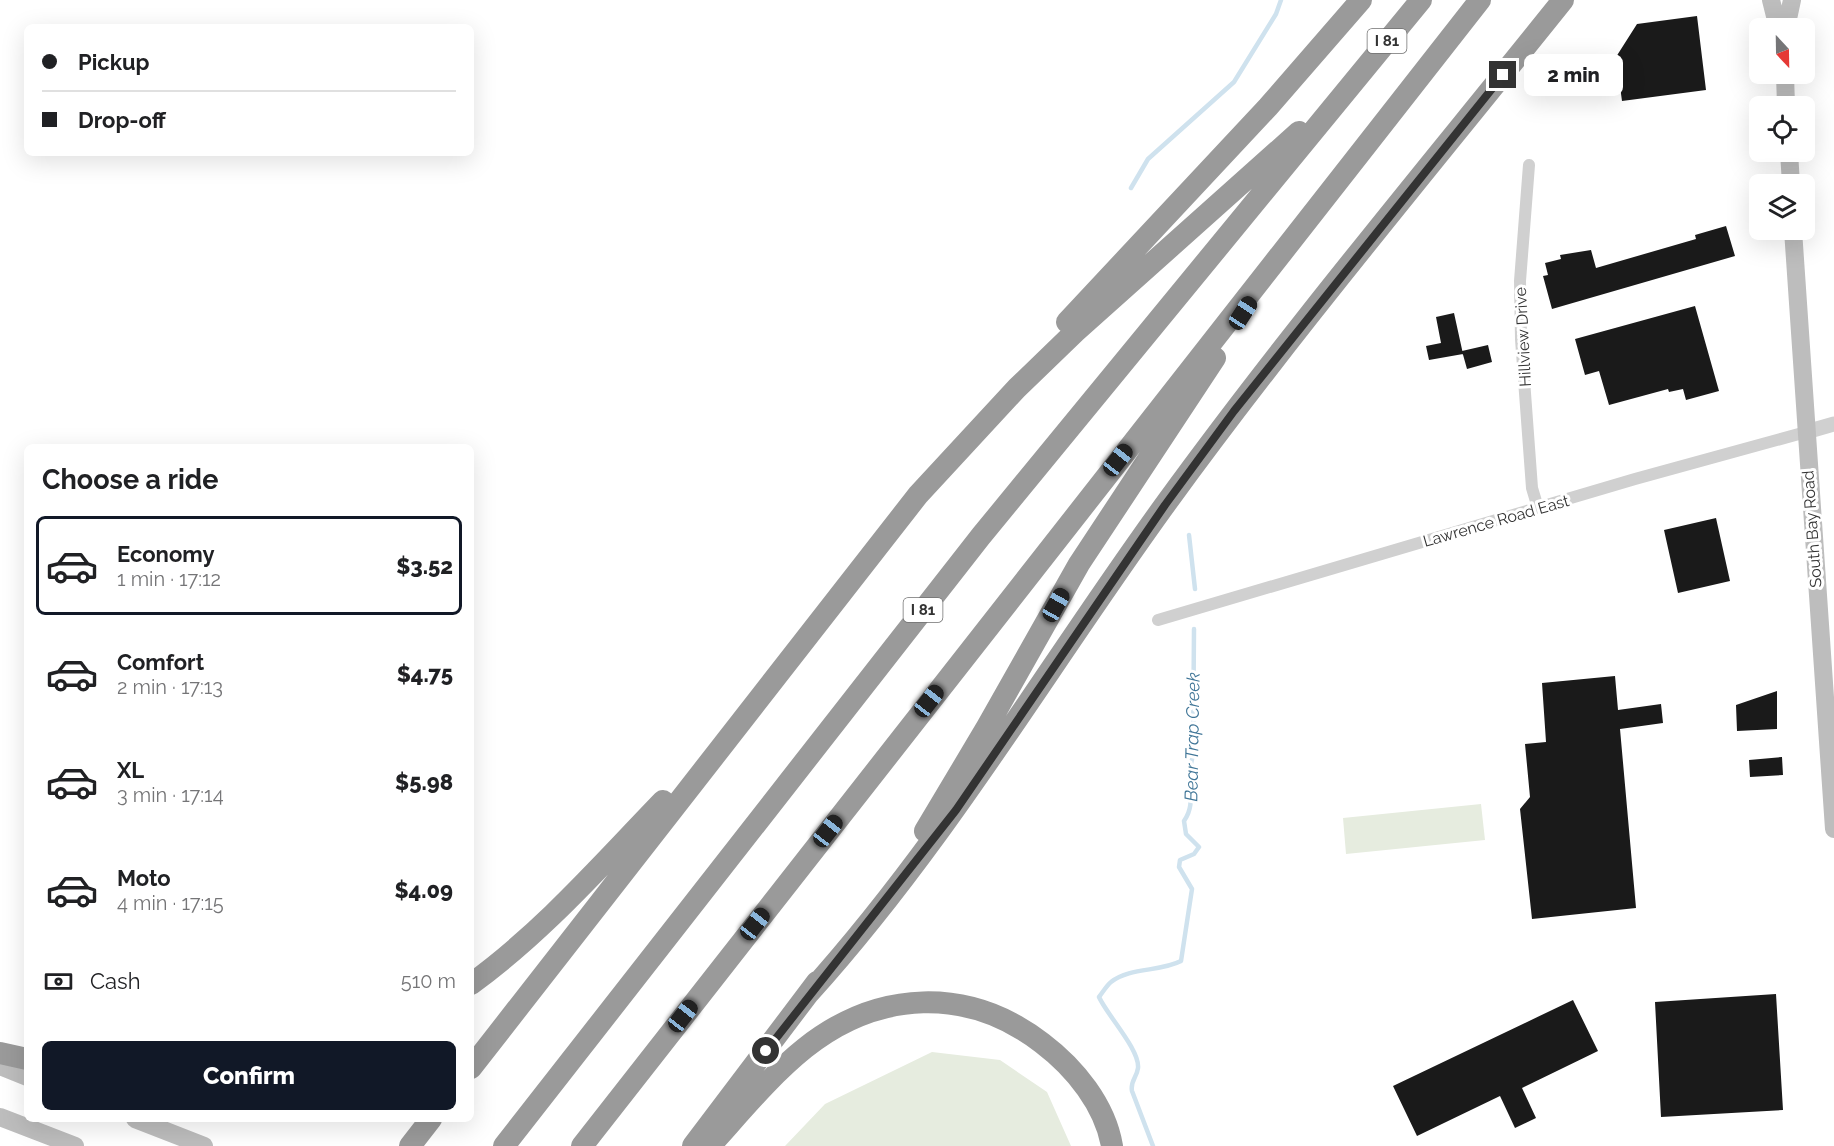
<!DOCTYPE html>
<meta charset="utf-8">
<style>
body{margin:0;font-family:Raleway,sans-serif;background:#f6f6f6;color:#202124;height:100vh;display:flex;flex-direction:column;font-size:22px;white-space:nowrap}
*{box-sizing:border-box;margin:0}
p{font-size:20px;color:#757577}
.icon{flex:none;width:33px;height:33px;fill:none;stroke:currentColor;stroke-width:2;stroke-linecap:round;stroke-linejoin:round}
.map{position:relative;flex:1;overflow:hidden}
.sheet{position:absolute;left:24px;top:444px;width:450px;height:678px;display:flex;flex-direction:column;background:#fff;border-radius:9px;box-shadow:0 6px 24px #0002}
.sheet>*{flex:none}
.banner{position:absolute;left:24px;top:24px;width:450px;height:132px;border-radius:9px;box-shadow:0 6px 24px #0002;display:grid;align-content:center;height:132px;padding:0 18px;background:#fff}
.needle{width:39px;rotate:158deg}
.buttons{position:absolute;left:1749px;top:18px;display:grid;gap:12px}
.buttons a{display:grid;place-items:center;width:66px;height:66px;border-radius:9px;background:#fff;box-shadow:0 6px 24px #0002;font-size:30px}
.end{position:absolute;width:27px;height:27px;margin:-14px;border:8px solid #333;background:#fff;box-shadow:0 0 0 3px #fff}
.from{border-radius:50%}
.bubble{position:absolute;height:42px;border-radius:9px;background:#fff;box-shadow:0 6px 24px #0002;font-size:20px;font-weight:800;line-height:42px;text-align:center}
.car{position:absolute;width:18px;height:36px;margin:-18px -9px;border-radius:8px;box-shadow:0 0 4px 2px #0007;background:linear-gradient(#222 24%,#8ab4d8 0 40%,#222 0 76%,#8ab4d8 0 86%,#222 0)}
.banner b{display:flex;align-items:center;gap:21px;height:57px;font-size:22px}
.banner b+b{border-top:2px solid #e0e0e0}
.banner i{width:15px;height:15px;background:#202124}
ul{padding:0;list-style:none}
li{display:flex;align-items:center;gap:18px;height:99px;margin:0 12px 9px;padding:0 6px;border:3px solid transparent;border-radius:9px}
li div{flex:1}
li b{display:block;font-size:22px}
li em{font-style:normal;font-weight:800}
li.current{border-color:#111827}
li>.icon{width:54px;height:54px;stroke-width:1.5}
h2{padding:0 18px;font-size:27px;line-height:72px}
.pay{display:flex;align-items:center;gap:15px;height:66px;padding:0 18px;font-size:22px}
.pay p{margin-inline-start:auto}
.action{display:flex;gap:12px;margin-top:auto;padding:12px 18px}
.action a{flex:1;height:69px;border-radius:9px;background:#111827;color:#fff;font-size:24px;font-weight:800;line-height:69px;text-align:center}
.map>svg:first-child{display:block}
</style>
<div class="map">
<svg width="1834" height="1146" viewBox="0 0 1834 1146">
<rect width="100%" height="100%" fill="#fff"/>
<!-- green -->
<path fill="#e6ecdf" d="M 1481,804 L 1485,840 L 1346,854 L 1343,818 Z
M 932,1052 L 1000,1060 L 1047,1092 L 1071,1146 L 785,1146 L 825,1104 Z"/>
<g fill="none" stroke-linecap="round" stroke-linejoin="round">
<!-- stream -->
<path stroke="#cfe2ee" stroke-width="4.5" d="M 1131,188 L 1148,159 L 1234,82 L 1276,14 L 1281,0
M 1189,535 L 1195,589
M 1153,1146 L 1132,1091 C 1130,1081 1137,1077 1138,1068 C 1140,1050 1107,1015 1099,997 C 1103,992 1107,985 1111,982 C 1130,967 1160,972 1181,961 L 1192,889 L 1179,867 L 1180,860 L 1194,854 L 1199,847 L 1186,834 L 1184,821 C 1195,805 1189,793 1189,774 C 1189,768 1192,761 1193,755 L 1194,629"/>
</g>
<!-- building -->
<path fill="#1a1a1a" d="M 1697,16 L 1706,90 L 1622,101 L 1616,57 L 1637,24 Z
M 1726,226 L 1735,256 L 1552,309 L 1543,276 L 1548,275 L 1545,263 L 1561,259 L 1560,255 L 1591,250 L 1596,268 L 1696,239 L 1695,235 Z
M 1695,306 L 1719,391 L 1686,400 L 1683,389 L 1669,392 L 1668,389 L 1609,405 L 1599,371 L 1585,375 L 1575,339 Z
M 1454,313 L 1463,354 L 1429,360 L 1426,346 L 1441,343 L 1436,317 Z
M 1488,345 L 1492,362 L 1467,369 L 1462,351 Z
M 1716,518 L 1730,581 L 1678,593 L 1664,530 Z
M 1615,676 L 1618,710 L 1661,704 L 1663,723 L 1620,729 L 1636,908 L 1532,919 L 1520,809 L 1530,797 L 1525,744 L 1546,742 L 1542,683 Z
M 1777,691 L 1777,729 L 1737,731 L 1736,705 Z
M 1782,757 L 1783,775 L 1750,777 L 1749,760 Z
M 1776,994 L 1783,1110 L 1661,1117 L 1655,1002 Z
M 1573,1000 L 1598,1051 L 1522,1088 L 1536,1118 L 1515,1128 L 1500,1096 L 1417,1136 L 1393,1086 Z"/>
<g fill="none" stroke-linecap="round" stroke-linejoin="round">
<!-- minor -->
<path stroke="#d0d0d0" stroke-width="12" d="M 1529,165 L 1520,281 L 1521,339 L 1532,488 L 1538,508
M 1158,620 L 1635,479 L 1806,432"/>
<!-- tertiary -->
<path stroke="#d0d0d0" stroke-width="15" d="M 1806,432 L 1834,424"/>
<!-- secondary -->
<path stroke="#bdbdbd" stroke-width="18" d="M 1771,0 L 1778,28
M 1786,28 L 1792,0
M 1785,74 L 1786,106
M 1789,152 L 1791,184
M 1793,230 L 1834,829
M 0,1066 L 27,1077
M 0,1117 L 75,1146
M 135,1119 L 204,1146"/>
<!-- motorway -->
<path stroke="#9a9a9a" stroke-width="22" d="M 1067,322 L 1268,107 L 1361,0
M 925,831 L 987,727 L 1079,564 L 1215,358
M 471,984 C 543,932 602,864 663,801
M 809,993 C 946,841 1047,667 1167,502 C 1292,330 1430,166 1563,0
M 0,1053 L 27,1059
M 471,1068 L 918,495 L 1017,388 L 1075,332 L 1299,132
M 410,1146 L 431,1119
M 504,1146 L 981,536 L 1421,0
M 582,1146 L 1480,0
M 693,1146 L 817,982
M 710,1146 C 740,1113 770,1076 805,1048 C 878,990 968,986 1042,1043 C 1075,1068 1105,1105 1112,1146"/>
</g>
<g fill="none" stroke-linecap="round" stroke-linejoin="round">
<!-- route -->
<path stroke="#333" stroke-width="8" d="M 766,1051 L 956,810 L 1165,505 L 1234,411 L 1503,75"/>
</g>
<g text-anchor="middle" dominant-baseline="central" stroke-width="6" stroke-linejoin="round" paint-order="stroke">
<!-- shield labels -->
<g fill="#fff" stroke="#707070" stroke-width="1.5">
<rect x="1367.5" y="29" width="39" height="24" rx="4.5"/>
<rect x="903.5" y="598" width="39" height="24" rx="4.5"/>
</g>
<g font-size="15" font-weight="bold" fill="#333">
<text x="1387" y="41">I 81</text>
<text x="923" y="610">I 81</text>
</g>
<!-- street labels -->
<g font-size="16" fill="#333" stroke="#fff">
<text transform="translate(1523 337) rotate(-93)">Hillview Drive</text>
<text transform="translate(1496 521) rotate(-16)">Lawrence Road East</text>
<text transform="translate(1812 529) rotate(-94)">South Bay Road</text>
</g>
<!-- water labels -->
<g font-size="18" font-style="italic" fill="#3f7597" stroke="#fff">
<text transform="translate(1192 737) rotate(-89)">Bear Trap Creek</text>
</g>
</g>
</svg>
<div class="buttons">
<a><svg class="needle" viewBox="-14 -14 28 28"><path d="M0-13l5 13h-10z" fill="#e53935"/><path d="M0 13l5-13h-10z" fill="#757577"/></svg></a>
<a><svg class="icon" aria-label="locate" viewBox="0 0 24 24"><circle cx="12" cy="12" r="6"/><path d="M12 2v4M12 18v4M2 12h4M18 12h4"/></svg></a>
<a><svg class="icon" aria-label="layers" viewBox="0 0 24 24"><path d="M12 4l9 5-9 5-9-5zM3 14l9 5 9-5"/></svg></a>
</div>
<i class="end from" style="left:766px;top:1051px"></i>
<i class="end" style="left:1503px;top:75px"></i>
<div class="bubble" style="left:1524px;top:54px;width:99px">2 min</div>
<i class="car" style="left:1243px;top:313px;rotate:33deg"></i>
<i class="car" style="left:1118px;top:460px;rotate:38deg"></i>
<i class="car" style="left:1056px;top:605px;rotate:29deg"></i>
<i class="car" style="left:929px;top:701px;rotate:38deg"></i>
<i class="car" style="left:828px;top:831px;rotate:38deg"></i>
<i class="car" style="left:755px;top:924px;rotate:38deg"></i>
<i class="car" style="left:683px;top:1016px;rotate:38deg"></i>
<div class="banner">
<b><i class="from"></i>Pickup</b>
<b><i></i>Drop-off</b>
</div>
<section class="sheet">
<h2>Choose a ride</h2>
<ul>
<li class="current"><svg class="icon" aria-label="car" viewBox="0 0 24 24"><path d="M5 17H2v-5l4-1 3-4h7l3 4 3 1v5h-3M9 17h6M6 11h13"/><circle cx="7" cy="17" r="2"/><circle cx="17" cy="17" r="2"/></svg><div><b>Economy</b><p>1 min · 17:12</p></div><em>$3.52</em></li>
<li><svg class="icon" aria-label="car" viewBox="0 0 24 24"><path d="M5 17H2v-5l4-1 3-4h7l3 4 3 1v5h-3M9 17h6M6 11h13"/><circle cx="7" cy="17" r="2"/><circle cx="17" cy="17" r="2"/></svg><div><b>Comfort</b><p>2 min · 17:13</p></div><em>$4.75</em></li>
<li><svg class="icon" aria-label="car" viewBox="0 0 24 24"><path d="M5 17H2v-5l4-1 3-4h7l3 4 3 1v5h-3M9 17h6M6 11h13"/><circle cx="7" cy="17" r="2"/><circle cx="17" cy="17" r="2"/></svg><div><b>XL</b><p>3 min · 17:14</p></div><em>$5.98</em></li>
<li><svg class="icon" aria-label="car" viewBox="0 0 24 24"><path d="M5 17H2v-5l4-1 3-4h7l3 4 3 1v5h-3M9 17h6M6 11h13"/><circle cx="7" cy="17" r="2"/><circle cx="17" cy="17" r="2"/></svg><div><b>Moto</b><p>4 min · 17:15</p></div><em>$4.09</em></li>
</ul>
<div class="pay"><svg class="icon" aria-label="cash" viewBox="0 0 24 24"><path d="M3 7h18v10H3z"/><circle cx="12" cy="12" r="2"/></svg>Cash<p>510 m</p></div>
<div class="action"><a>Confirm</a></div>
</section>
</div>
